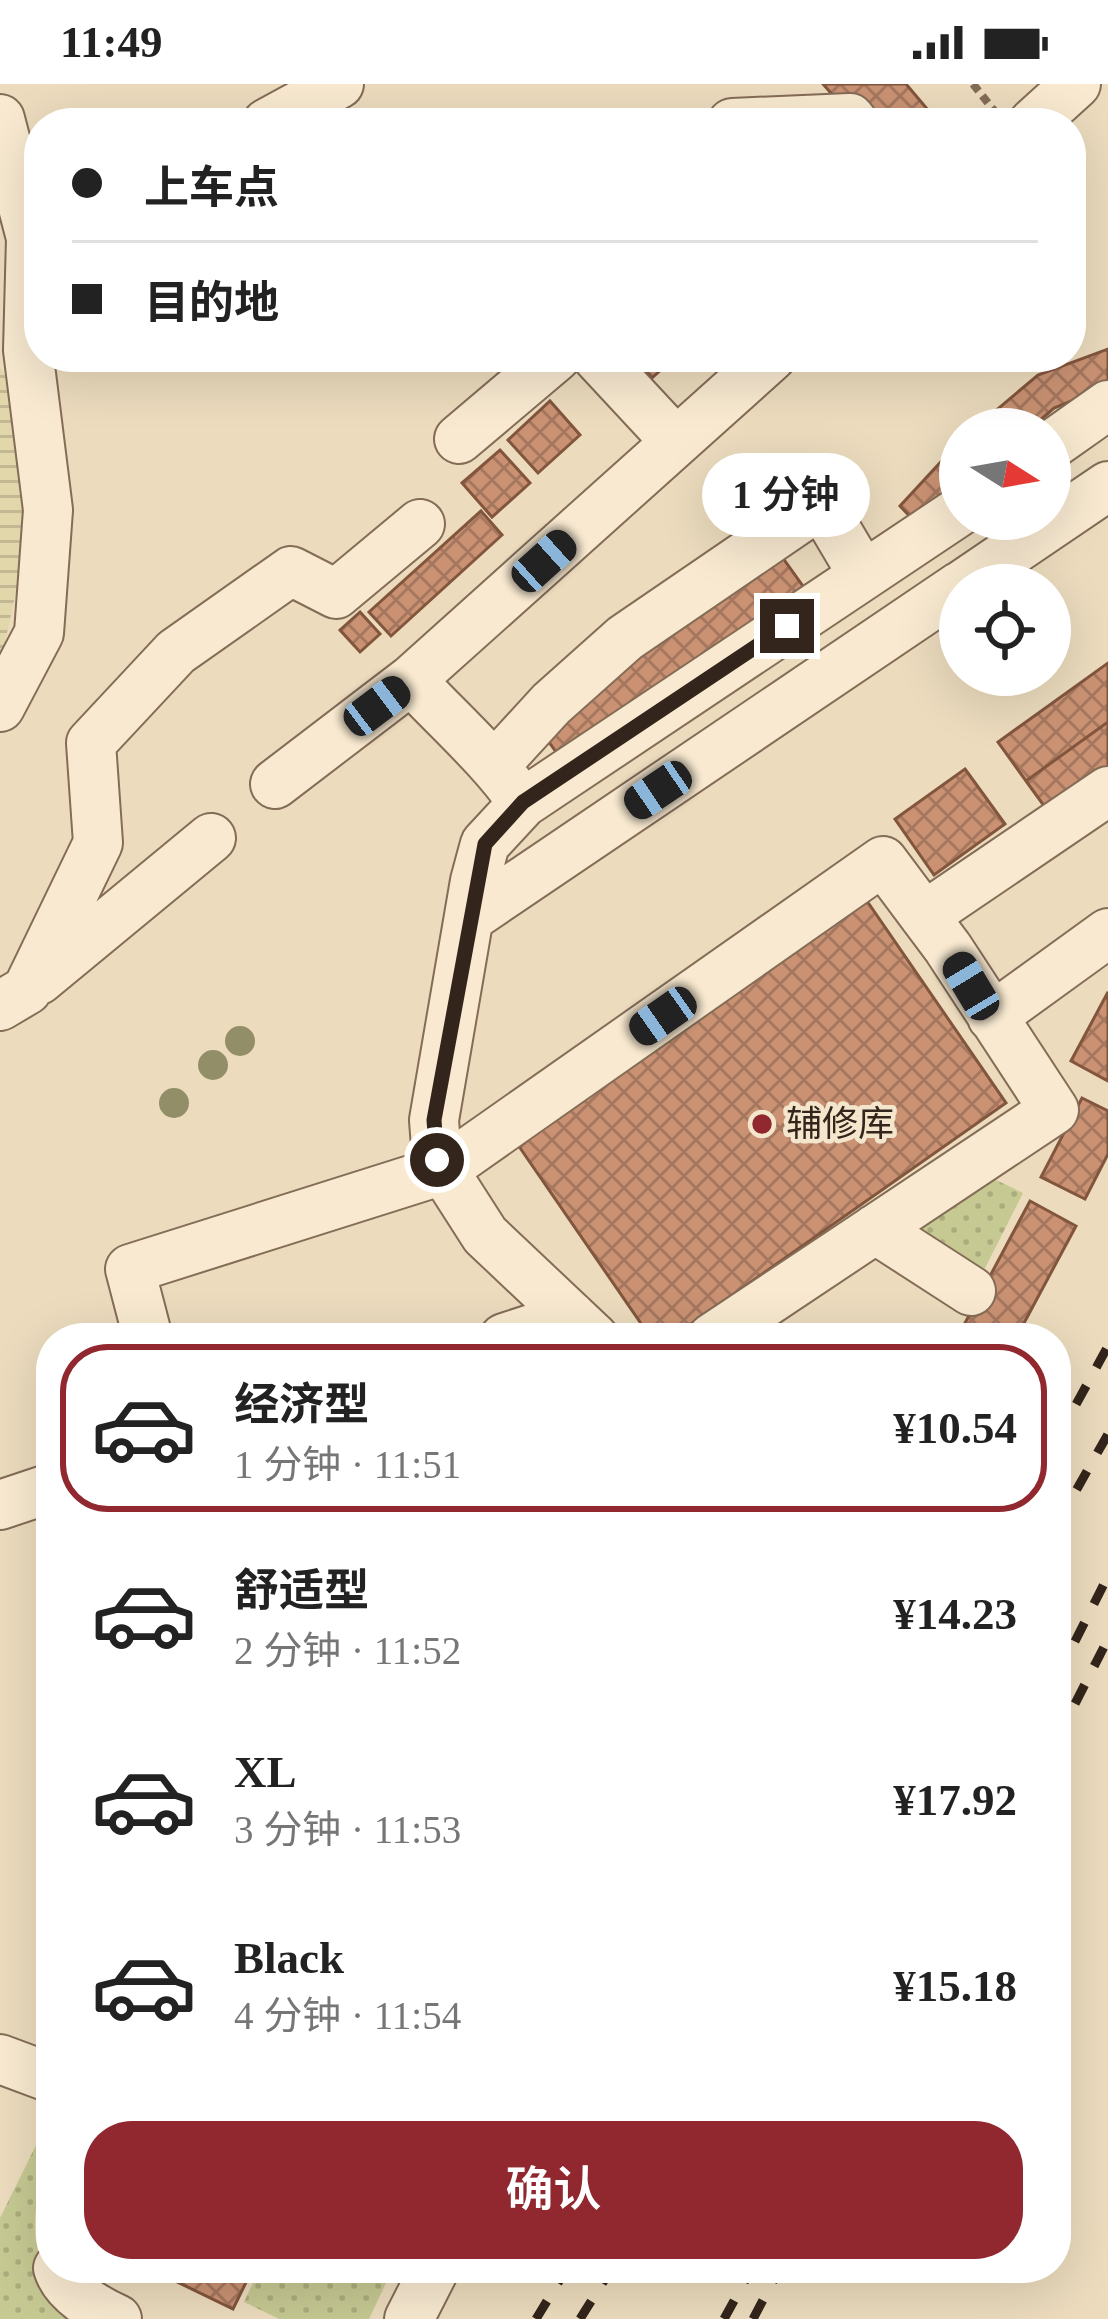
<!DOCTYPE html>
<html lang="zh">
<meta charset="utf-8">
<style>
body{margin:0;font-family:"Times New Roman","Noto Sans SC",serif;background:#f2f2f2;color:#222;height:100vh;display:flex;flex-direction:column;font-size:45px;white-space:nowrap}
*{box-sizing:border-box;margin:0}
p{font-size:39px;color:#767676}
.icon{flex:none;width:66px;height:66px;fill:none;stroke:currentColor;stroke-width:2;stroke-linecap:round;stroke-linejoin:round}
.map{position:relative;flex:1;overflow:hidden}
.panel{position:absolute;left:36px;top:1239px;width:1035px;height:960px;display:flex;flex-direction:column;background:#fff;border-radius:48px;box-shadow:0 12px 48px #0002}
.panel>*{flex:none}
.top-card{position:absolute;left:24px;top:24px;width:1062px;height:264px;border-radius:48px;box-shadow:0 12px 48px #0002;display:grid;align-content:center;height:264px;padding:0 48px;background:#fff}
.needle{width:78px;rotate:101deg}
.fabs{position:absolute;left:939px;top:324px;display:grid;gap:24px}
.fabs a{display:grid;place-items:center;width:132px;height:132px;border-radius:50%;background:#fff;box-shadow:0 12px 48px #0002;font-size:60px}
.end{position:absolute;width:54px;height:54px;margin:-27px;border:15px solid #33251b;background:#fff;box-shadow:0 0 0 6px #fff}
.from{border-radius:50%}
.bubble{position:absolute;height:84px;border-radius:42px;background:#fff;box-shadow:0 12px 48px #0002;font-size:39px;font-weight:600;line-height:84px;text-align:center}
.car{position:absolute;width:36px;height:72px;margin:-36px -18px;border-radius:15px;box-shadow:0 0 9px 3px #0007;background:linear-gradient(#222 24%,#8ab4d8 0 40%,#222 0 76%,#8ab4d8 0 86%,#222 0)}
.top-card b{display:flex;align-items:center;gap:42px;height:114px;font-size:45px}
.top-card b+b{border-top:3px solid #e0e0e0}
.top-card i{width:30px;height:30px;background:#222}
ul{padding:21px 0 0;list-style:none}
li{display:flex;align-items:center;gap:36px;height:168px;margin:0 24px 18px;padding:0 24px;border:6px solid transparent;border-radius:48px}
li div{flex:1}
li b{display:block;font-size:45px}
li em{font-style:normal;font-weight:600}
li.current{border-color:#91282f}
li>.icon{width:108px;height:108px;stroke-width:1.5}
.cta{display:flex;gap:24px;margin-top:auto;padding:24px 48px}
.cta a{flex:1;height:138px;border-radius:48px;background:#91282f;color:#fff;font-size:48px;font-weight:600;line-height:138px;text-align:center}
.status{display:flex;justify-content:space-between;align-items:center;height:84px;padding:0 60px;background:#fff;direction:ltr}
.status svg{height:33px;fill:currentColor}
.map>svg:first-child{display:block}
</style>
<div class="status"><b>11:49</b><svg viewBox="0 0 49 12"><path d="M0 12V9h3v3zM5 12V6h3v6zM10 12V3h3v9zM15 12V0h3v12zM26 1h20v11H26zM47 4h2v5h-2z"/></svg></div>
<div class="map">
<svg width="1108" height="2235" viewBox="0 0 1108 2235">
<defs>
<pattern id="farmland-rules" width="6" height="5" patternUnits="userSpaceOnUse" patternTransform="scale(3)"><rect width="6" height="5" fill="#e2d6ab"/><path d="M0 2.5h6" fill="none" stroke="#c2b893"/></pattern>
<pattern id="grass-dots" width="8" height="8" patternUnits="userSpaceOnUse" patternTransform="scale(3)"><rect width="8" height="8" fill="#c6c992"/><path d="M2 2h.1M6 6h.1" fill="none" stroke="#abac7d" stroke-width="1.8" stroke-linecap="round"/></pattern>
<pattern id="building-cross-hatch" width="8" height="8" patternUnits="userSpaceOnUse" patternTransform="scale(3)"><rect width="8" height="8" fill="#ca9273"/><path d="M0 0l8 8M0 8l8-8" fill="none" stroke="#a5775e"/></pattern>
</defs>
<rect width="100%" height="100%" fill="#ecdbbd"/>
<!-- farmland -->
<path fill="url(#farmland-rules)" d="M 0,283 L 5,292 L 28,453 L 0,581 Z"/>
<!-- grass -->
<path fill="url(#grass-dots)" d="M 975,1086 L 1023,1109 L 978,1198 L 902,1147 Z
M 46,2041 L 51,2044 C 51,2066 47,2080 41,2101 C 25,2160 42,2190 77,2235 L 0,2235 L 0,2134 Z
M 260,2184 L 393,2184 L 369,2235 L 279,2235 L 244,2218 Z"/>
<!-- building -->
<path fill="url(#building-cross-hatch)" stroke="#82553d" stroke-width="3" d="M 823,0 L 906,0 L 939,39 L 882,39 L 859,12 L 844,24 Z
M 1108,265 L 1108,302 L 1054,324 L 1030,345 L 974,345 L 1038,291 Z
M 633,273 L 675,273 L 652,294 Z
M 550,317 L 580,351 L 538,389 L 508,356 Z
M 960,357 L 960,409 L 923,446 L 900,422 Z
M 500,366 L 530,399 L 492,433 L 462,399 Z
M 481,427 L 502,451 L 391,552 L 369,528 Z
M 780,470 L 805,505 L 564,679 L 539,644 Z
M 360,528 L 380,550 L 360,568 L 340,546 Z
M 1108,579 L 1108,638 L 1026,697 L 998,658 Z
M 1108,638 L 1108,699 L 1055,737 L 1026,697 Z
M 965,685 L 1005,740 L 934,791 L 895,735 Z
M 867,817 L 1006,1019 L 671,1254 L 651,1254 L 518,1061 Z
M 1108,908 L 1108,997 L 1071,977 Z
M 1082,1014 L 1108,1027 L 1108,1070 L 1085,1115 L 1041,1093 Z
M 1030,1117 L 1076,1142 L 1016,1254 L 957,1254 Z
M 174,2184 L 253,2184 L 233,2225 L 169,2194 Z"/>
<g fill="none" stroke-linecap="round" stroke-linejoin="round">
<!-- minor casing -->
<g stroke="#846c57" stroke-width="52">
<path id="minor" d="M 0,35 L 31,154 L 28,266 L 48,426 L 39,549 L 0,623
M 267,39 L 339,0
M 732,39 L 850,34 L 854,39
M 1033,39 L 1076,0
M 597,273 L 676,358
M 459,355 L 556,273
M 1050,362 L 1108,321
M 962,501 L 1108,402
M 411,596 C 449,637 491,673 523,719 L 485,760 L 475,797 L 434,1036 L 437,1076 L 485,1151 L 594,1254
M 496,680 L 551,620 L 625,554 L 821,420 L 863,491
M 275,700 L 411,596 L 771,273
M 523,719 L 960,427
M 924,832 L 1108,707
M 469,834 L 960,502
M 39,896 L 211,754
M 0,922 L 27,906 L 98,759 L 91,659 L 176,568 L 291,487 L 336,510 L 420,440
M 992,933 L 1108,849
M 875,1145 L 971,1207
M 148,1254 L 130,1185 L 443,1086 L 883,777 L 948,864 L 1054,1026 L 712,1254
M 504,1254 L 571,1232
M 0,1421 L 51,1404
M 0,1975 L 51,1994
M 58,2184 C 65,2208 95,2225 117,2235
M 409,2235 L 435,2184"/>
</g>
<!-- path -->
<path stroke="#846c57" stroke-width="8" stroke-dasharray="9 6" stroke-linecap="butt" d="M 973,0 L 996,29"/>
<!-- minor -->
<use href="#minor" stroke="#f8e9d0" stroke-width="48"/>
<!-- rail -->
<path stroke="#33251b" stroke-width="9" stroke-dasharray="21 21" stroke-linecap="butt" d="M 1056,1357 L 1108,1262
M 1056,1442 L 1108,1350
M 1056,1595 L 1108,1492
M 1056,1657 L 1108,1555
M 536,2235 L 567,2184
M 580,2235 L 612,2184
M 724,2235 L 752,2184
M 753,2235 L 780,2184"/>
</g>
<!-- trees -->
<g fill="#918e68">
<circle cx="240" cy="957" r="15"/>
<circle cx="213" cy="981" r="15"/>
<circle cx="174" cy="1019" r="15"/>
</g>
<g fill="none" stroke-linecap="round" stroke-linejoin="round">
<!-- route -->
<path stroke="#33251b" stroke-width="15" d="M 437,1076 L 434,1036 L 485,760 L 523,718 L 787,542"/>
</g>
<!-- markers -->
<circle fill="#91282f" stroke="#f4e6cc" stroke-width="4.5" cx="762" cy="1040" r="12"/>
<g text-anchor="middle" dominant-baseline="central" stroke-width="9" stroke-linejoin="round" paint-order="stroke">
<!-- poi labels -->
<g font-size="36" fill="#33251b" stroke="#f4e6cc" text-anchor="start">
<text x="786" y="1040">辅修库</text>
</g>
</g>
</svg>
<div class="fabs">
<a><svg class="needle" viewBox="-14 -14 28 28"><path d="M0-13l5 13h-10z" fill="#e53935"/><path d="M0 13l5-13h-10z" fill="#767676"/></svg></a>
<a><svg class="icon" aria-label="locate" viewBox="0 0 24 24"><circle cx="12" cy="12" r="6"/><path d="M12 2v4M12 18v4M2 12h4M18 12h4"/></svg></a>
</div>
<i class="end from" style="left:437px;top:1076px"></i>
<i class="end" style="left:787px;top:542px"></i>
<div class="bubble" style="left:702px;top:369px;width:168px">1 分钟</div>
<i class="car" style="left:544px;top:477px;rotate:48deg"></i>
<i class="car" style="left:377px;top:622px;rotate:53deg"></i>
<i class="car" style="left:658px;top:706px;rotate:236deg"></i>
<i class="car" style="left:971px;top:902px;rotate:329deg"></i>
<i class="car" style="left:663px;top:932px;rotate:235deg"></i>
<div class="top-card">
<b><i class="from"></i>上车点</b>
<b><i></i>目的地</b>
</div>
<section class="panel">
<ul>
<li class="current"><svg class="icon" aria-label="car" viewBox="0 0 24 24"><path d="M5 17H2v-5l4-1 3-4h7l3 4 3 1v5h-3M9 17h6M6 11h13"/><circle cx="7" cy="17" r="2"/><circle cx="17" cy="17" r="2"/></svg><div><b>经济型</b><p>1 分钟 · 11:51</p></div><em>¥10.54</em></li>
<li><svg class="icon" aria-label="car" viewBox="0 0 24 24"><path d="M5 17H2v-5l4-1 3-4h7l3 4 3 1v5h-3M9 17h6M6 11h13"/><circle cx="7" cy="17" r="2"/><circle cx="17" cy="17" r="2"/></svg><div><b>舒适型</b><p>2 分钟 · 11:52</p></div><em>¥14.23</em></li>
<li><svg class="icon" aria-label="car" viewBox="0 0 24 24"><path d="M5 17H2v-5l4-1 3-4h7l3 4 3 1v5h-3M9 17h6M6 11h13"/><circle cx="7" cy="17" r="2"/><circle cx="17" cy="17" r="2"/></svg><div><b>XL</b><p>3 分钟 · 11:53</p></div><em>¥17.92</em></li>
<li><svg class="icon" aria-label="car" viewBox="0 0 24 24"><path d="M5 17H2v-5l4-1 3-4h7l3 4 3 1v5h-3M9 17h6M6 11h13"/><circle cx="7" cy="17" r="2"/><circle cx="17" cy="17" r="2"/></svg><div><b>Black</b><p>4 分钟 · 11:54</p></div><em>¥15.18</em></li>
</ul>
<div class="cta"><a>确认</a></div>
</section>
</div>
